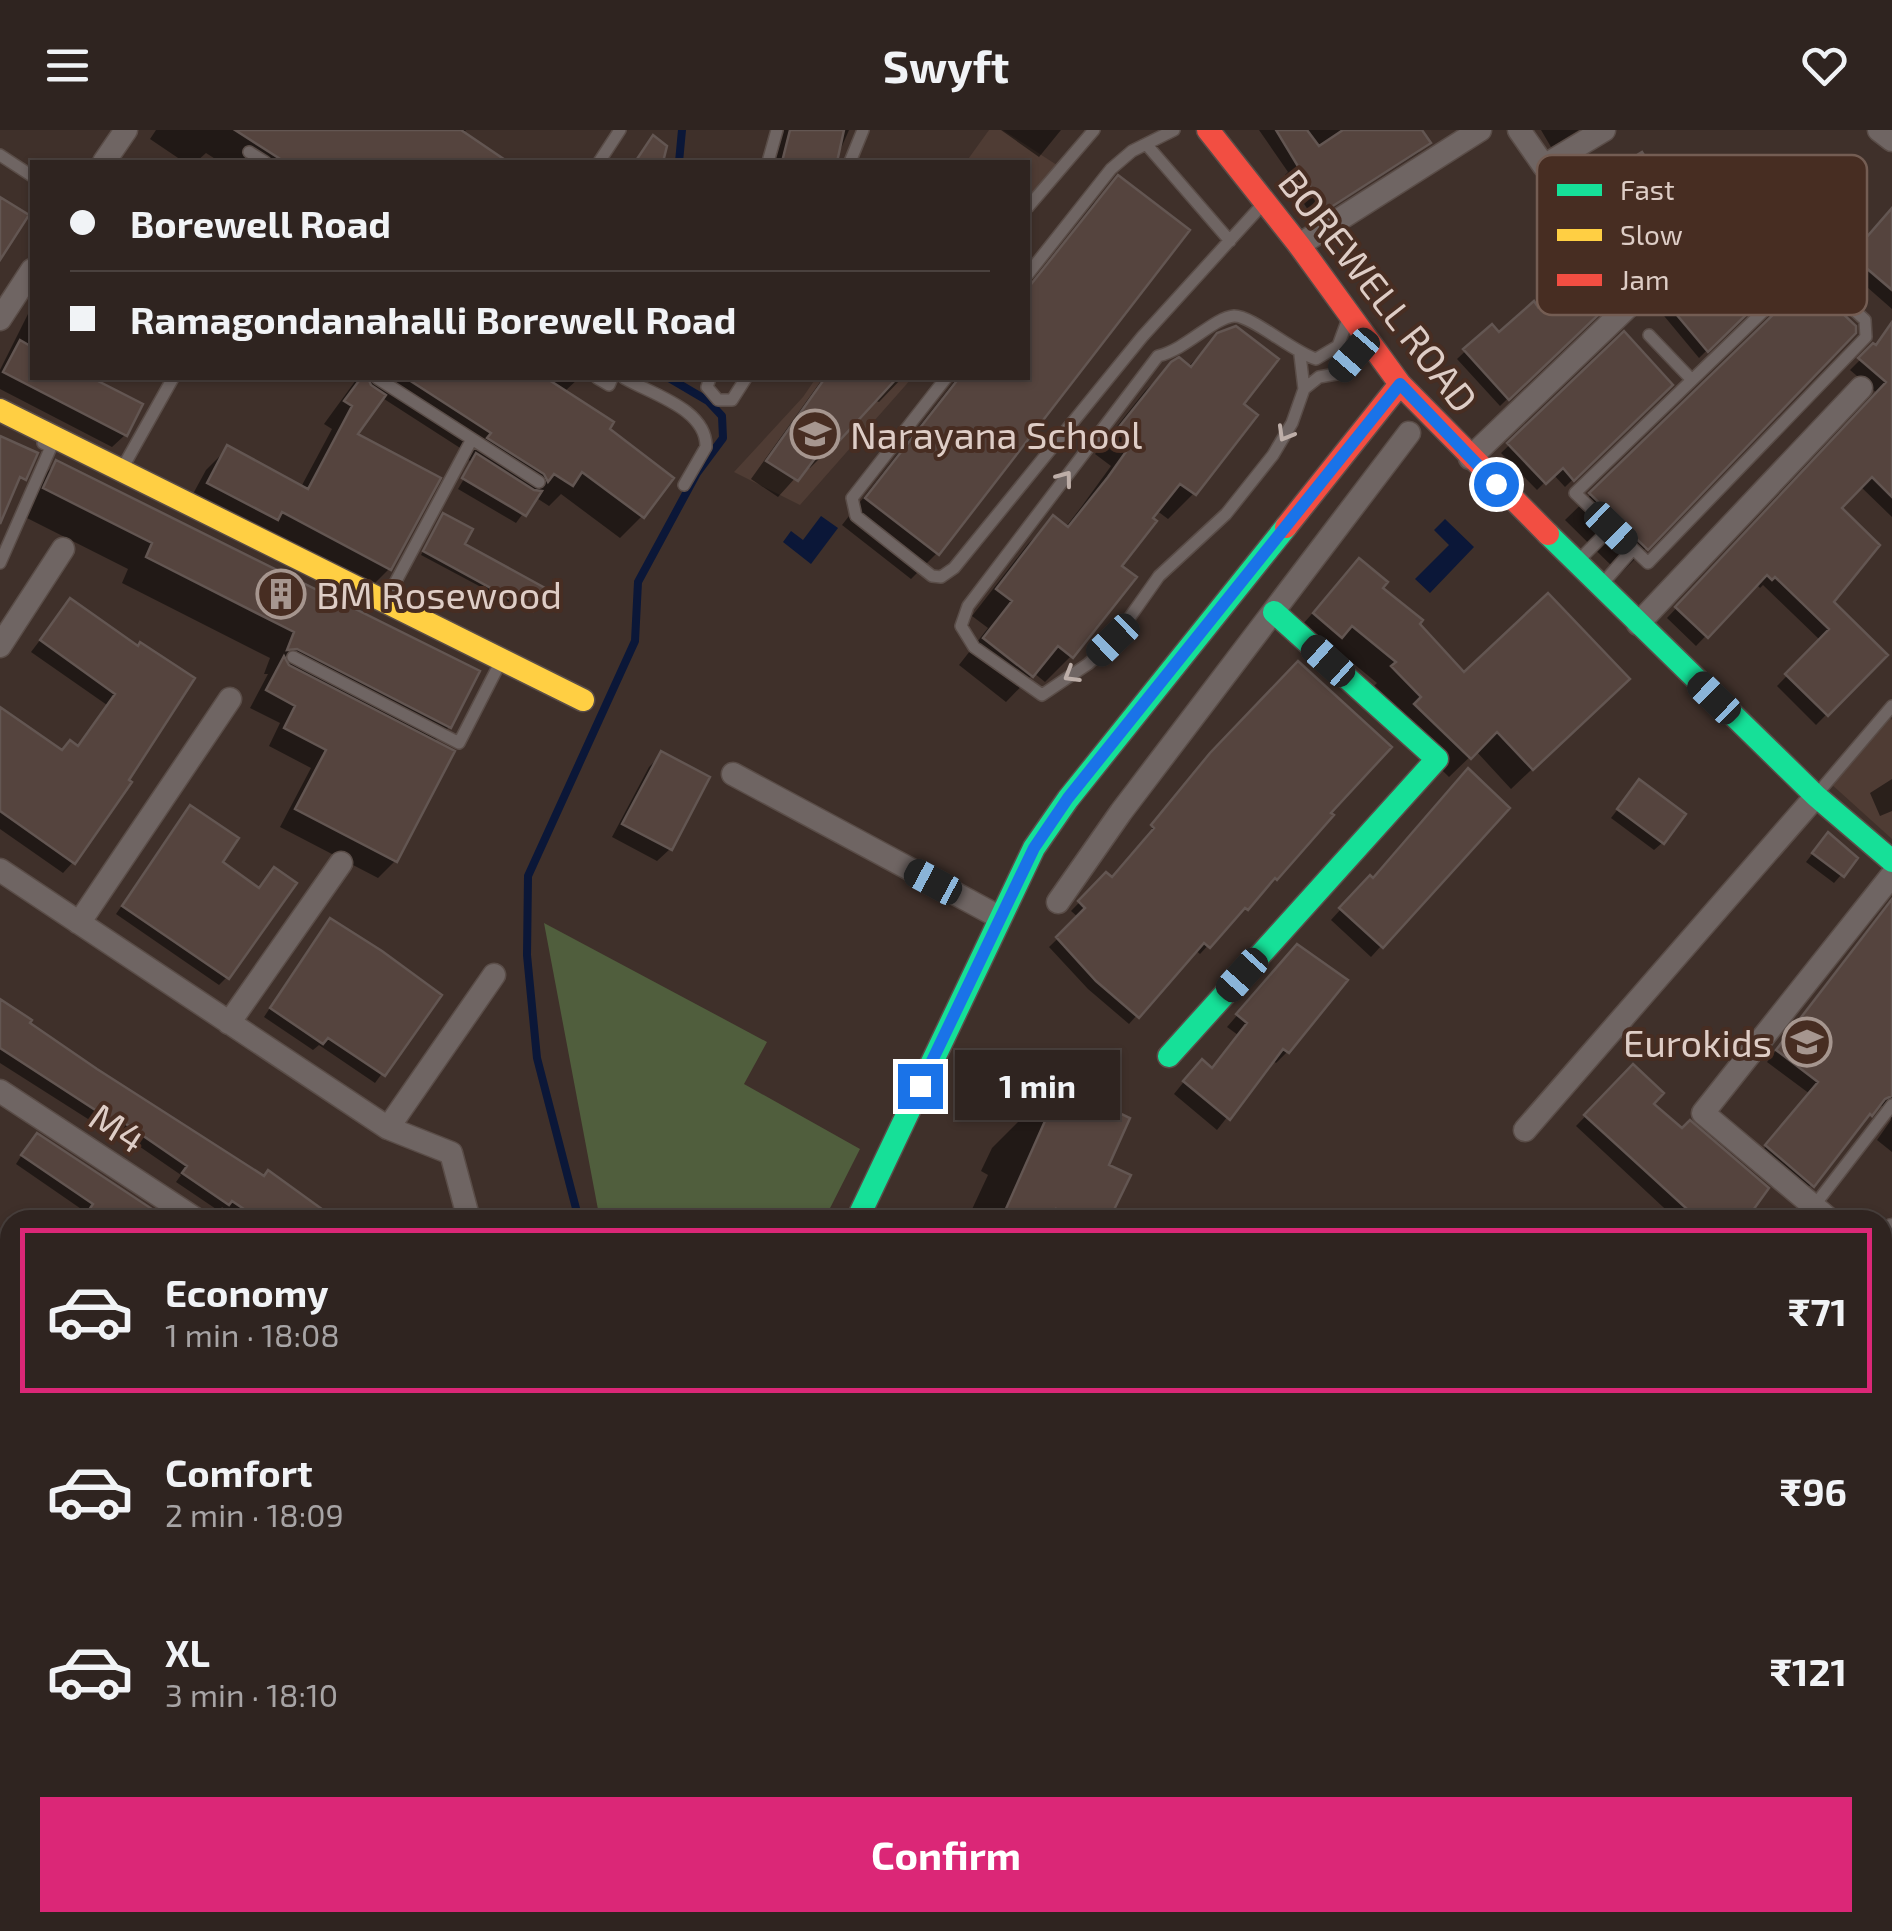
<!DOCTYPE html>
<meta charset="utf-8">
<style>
body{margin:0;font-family:"Exo 2",sans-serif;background:#3b302d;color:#f1f3f6;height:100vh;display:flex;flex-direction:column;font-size:38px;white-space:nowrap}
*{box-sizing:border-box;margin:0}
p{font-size:32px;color:#a7a4a5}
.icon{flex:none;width:55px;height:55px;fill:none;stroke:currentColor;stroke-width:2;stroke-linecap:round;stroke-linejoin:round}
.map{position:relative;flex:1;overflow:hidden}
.side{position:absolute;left:0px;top:1080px;width:1892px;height:722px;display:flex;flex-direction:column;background:#2f2420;border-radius:30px 30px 0 0;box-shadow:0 2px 8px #0004,0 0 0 2px #4a413e}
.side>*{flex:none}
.hud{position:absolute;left:30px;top:30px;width:1000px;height:220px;border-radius:0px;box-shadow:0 2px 8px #0004,0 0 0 2px #4a413e;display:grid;align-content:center;height:220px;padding:0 40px;background:#2f2420}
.end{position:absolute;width:45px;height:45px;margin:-22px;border:12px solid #1a73e8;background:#fff;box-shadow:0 0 0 5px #fff}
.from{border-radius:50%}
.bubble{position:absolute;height:70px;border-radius:0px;background:#2f2420;box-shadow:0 2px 8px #0004,0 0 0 2px #4a413e;font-size:32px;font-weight:700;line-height:70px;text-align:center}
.car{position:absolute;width:30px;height:60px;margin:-30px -15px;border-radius:12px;box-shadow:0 0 8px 2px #0007;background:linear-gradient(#222 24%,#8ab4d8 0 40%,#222 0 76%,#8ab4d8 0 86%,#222 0)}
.hud b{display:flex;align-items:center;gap:35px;height:95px;font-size:38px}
.hud b+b{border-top:2px solid #4a413e}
.hud i{width:25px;height:25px;background:#f1f3f6}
ul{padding:18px 0 0;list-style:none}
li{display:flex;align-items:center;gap:30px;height:165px;margin:0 20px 15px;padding:0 20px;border:5px solid transparent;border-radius:0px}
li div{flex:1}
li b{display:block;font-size:38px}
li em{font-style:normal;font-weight:700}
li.current{border-color:#db2777}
li>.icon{width:90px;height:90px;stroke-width:1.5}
.primary-button{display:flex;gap:20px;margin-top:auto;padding:20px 40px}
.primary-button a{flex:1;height:115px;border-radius:0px;background:#db2777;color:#fff;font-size:40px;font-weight:700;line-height:115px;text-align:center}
header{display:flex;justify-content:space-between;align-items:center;height:130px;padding:0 40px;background:#2f2420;font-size:45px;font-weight:700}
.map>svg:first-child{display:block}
</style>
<header><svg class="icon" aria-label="menu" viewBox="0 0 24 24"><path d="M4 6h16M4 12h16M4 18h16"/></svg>Swyft<svg class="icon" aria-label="heart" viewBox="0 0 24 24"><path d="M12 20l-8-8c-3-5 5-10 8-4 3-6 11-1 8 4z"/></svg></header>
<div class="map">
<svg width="1892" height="1801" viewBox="0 0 1892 1801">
<rect width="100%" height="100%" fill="#3f302a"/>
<!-- built -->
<path fill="#503327" d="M 1430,1793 L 1668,1792 L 1677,1801 L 1420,1801 Z"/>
<!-- education -->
<path fill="#4f3c34" d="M 989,0 L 1003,0 L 1063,39 L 1028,88 L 1028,32 L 966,32 Z
M 816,248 L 912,248 L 800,375 L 734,342 L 803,267 Z
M 1890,588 L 1892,590 L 1892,709 L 1830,653 Z"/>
<!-- green -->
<path fill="#505e3d" d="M 544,793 L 767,912 L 744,954 L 860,1019 L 824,1090 L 600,1090 Z
M 1892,1395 L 1892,1701 L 1882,1693 L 1882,1404 Z"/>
<!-- water -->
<path fill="#0b1738" d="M 821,386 L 838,398 L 811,434 L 783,412 L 791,401 L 803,410 Z
M 1445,389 L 1474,417 L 1430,463 L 1415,449 L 1449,415 L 1434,400 Z
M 10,1563 L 10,1792 L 886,1792 L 897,1801 L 0,1801 L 0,1571 Z"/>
<!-- shadow -->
<path fill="#0007" d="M 156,0 L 349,0 L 328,32 L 220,32 L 206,23 L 196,32 L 184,32 L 150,9 Z
M 391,0 L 466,0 L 463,4 L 504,32 L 369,32 Z
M 773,0 L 849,0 L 835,32 L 765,32 Z
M 1001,0 L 1061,0 L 1039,27 Z
M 1259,0 L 1418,0 L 1428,13 L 1418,23 L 1314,89 L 1285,45 L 1288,42 Z
M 1541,0 L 1579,0 L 1551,17 Z
M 1119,48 L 1186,101 L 937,423 L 911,449 L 842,395 L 957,248 L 1028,248 L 1028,158 L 1093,74 Z
M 1892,80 L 1892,179 L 1843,136 Z
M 1751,86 L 1793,136 L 1699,228 L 1655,175 Z
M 1660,121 L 1500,276 L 1457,229 L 1491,197 L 1499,206 L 1538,180 L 1581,163 Z
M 1808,154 L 1646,418 L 1620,444 L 1565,390 Z
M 32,176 L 32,248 L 86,248 L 140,275 L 125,305 L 112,317 L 0,259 L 0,240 Z
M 1892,198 L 1892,387 L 1860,356 L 1838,378 L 1830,472 L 1885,525 L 1816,595 L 1777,556 L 1821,511 L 1763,455 L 1760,458 L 1756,454 L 1696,516 L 1667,488 L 1878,264 L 1850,240 Z
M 1219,205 L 1241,274 L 1194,363 L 1168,389 L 1156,380 L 1119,436 L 1071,526 L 1045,552 L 1034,543 L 1006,572 L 959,535 L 988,498 L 972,486 L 1028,414 L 1053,389 L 1065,398 L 1082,376 L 1111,336 L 1095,324 L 1145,261 L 1172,234 L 1188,237 Z
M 1624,205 L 1669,255 L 1565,357 L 1553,344 L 1537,360 L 1501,323 Z
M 352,248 L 579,248 L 564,262 L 606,300 L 671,348 L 642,386 L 620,408 L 561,364 L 549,376 L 535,367 L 516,393 L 458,359 L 474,332 L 468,330 L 471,325 L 381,267 L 355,305 L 389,439 L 368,460 L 187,375 L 206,340 L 228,318 L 301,357 L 332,299 L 324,294 L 356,250 Z
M 823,248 L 902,248 L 879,272 L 873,270 L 827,321 L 810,338 L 806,336 L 778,367 L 751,349 Z
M 56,333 L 449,597 L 433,613 L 452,623 L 395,731 L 378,748 L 280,697 L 311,638 L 269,616 L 280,593 L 250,578 L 268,544 L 264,544 L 270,528 L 122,453 L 128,439 L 19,384 L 30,359 Z
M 440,389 L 461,415 L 531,479 L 528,482 L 421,425 Z
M 1359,431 L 1380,458 L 1464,545 L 1606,569 L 1511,659 L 1476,621 L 1449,647 L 1396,595 L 1373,557 L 1377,553 L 1331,515 L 1294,504 Z
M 70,471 L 137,519 L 73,732 L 63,743 L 0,699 L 0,580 L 61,622 L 77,618 L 107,575 L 31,522 Z
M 662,624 L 670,719 L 657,731 L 612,707 L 649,637 Z
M 1202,635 L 1330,685 L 1238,787 L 1236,785 L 1200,824 L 1195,820 L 1129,894 L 1088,859 L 1049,817 L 1079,788 L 1071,781 L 1106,745 L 1111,750 Z
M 1892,649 L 1892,681 L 1880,686 L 1870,663 Z
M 1632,661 L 1662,713 L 1654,720 L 1611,688 Z
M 190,678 L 219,733 L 258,760 L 274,740 L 227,847 L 219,855 L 116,784 Z
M 1820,714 L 1855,729 L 1834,753 L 1806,732 Z
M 1372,750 L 1381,816 L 1371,827 L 1331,790 L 1359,759 Z
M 1892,771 L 1892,1022 L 1877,1010 L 1891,990 L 1890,982 L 1882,976 L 1876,977 L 1801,1066 L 1756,1028 L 1810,964 L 1767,932 Z
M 322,799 L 439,866 L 375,953 L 319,915 L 313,920 L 264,887 Z
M 1287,828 L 1287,922 L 1276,933 L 1272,930 L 1217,1000 L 1174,964 L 1191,943 L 1211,940 L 1238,905 L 1227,897 Z
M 0,872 L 26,894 L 204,1011 L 334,1090 L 241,1090 L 222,1077 L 219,1081 L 176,1052 L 181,1045 L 114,999 L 110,1003 L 0,933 Z
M 1633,937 L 1650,974 L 1757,1090 L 1677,1090 L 1576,996 Z
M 1055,955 L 1105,1036 L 1107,1090 L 967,1090 L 988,1045 L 981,1041 L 992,1018 Z
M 29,1014 L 146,1083 L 156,1090 L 84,1090 L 87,1083 L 16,1034 Z
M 1892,1153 L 1892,1247 L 1882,1255 L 1882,1161 Z
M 0,1243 L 10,1251 L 10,1281 L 0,1292 Z
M 10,1439 L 10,1491 L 3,1500 L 10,1505 L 10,1511 L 0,1524 L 0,1449 Z
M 1882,1747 L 1892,1755 L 1892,1801 L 1824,1799 L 1830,1792 L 1882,1792 Z
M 1596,1792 L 1619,1792 L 1626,1801 L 1586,1801 Z"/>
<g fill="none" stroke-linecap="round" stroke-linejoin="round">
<!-- stream -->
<path stroke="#0b1738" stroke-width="8" d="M 679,32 L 682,0
M 579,1090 L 537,928 L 527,825 L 528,746 L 635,511 L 638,452 L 697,343 L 723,308 L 722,286 L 708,271 L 669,248"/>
</g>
<!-- building -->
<path fill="#55443e" stroke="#635652" stroke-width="2.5" d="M 235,0 L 461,0 L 508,32 L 285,32 Z
M 790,0 L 844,0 L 837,32 L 782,32 Z
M 1276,0 L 1307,0 L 1319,16 L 1343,0 L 1422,0 L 1431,13 L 1325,81 Z
M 653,5 L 667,16 L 663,32 L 635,32 Z
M 1642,22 L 1675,75 L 1633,101 L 1600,48 Z
M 1118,45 L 1190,100 L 939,425 L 865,368 L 959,248 L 1028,248 L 1028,158 Z
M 0,67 L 29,85 L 0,130 Z
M 1892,78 L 1892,160 L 1851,125 Z
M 1751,82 L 1789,124 L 1786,126 L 1796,136 L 1708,222 L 1661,166 Z
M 1646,101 L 1664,122 L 1509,270 L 1463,219 L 1492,194 L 1499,202 L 1534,171 L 1538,177 L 1571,148 L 1581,159 Z
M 1808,151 L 1856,196 L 1856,203 L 1648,420 L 1589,363 Z
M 1892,192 L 1892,367 L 1872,347 L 1842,378 L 1880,415 L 1834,472 L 1888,525 L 1828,586 L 1785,544 L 1829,499 L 1775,447 L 1772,450 L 1767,445 L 1708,508 L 1675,477 L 1886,252 L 1858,228 L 1873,213 L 1876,215 Z
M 1236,196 L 1279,229 L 1244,274 L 1258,285 L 1196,365 L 1180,354 L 1153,388 L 1157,391 L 1122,436 L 1137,447 L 1073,528 L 1058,516 L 1033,547 L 983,508 L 1012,471 L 996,459 L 1053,385 L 1068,397 L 1108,347 L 1135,309 L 1119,297 L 1171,232 L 1179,227 L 1191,237 L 1217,203 Z
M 1624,201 L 1673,255 L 1574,351 L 1563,338 L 1546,354 L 1507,313 Z
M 20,210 L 32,217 L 32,248 L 92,248 L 143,274 L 127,306 L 3,242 Z
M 361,248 L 368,248 L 371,255 L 386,265 L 358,304 L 441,348 L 391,440 L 282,382 L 278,390 L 207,353 L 227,315 L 308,359 L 352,276 L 344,271 Z
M 406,248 L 546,248 L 614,292 L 610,299 L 674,348 L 644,388 L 582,342 L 573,356 L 554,344 L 548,352 L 544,344 L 487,308 L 491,303 Z
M 825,248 L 897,248 L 829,322 L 822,319 L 798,351 L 766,331 Z
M 0,306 L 38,323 L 26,350 L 20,347 L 0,394 Z
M 476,323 L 534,360 L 542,361 L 526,386 L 462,348 Z
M 56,330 L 480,541 L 451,598 L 297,519 L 287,520 L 294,502 L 146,427 L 152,413 L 43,358 Z
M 443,383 L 473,399 L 465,414 L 545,458 L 533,481 L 423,421 Z
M 1359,428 L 1388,452 L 1383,458 L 1423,490 L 1420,494 L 1464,542 L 1548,463 L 1630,549 L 1533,640 L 1497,602 L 1471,629 L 1414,574 L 1421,567 L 1391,536 L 1396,532 L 1352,496 L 1342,508 L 1313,483 Z
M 70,468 L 138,516 L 140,512 L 195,548 L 129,650 L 132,652 L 75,734 L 0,681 L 0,577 L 62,620 L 70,610 L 78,616 L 115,564 L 40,510 Z
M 284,526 L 289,535 L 455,621 L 397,732 L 295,679 L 326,620 L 284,598 L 295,576 L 266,560 Z
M 1298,531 L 1392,617 L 1331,683 L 1334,685 L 1277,750 L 1275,748 L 1248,780 L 1245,778 L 1210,818 L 1204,813 L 1139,888 L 1096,851 L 1056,807 L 1085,778 L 1078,771 L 1106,742 L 1112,747 L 1154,698 L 1151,695 L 1210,623 Z
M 661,621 L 710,647 L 672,720 L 622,694 Z
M 1468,638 L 1510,678 L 1383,818 L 1339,778 L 1370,745 L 1373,748 Z
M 1639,649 L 1686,684 L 1664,714 L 1617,679 Z
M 190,675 L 239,708 L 223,732 L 259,758 L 274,737 L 297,753 L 229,849 L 122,776 Z
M 1828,702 L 1858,728 L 1844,747 L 1812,723 Z
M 1892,769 L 1892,966 L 1885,969 L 1872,986 L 1870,984 L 1814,1057 L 1765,1015 L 1818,952 L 1776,920 Z
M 330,788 L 382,821 L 442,865 L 385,946 L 328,908 L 323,914 L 270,878 Z
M 1297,814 L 1348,850 L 1289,923 L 1283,919 L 1230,990 L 1183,951 L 1202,929 L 1212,938 L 1247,893 L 1236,884 Z
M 0,869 L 32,890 L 30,893 L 97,939 L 264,1046 L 268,1040 L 337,1090 L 260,1090 L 232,1071 L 229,1075 L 182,1043 L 187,1036 L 123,992 L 120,996 L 0,918 Z
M 1633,934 L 1664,963 L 1654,974 L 1682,998 L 1690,990 L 1769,1058 L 1746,1090 L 1699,1090 L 1584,985 Z
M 1054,952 L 1130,988 L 1109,1035 L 1131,1045 L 1109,1090 L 1079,1090 L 1056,1079 L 1050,1090 L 1001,1090 L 1049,982 L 1042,978 Z
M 37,1003 L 152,1079 L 145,1090 L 103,1090 L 89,1080 L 93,1074 L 21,1025 Z"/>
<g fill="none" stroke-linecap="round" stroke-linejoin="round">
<!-- lane casing -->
<g stroke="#5a4d48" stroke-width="14">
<path id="lane" d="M 1146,14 L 1230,111
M 249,22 L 265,32
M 0,25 L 32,46
M 599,32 L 620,0
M 768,32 L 777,0
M 850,32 L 863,0
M 1028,77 L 1094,0
M 1808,138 L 1865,190 L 1866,207 L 1648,433 L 1575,363 Z
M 1028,144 L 1111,39 L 1132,21 L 1174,0
M 1348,189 L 1338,216 L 1316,229 C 1294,223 1251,185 1234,186 C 1213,188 1187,219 1158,226 L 968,476 L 961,496 L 974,517 L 1042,565 L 1088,534 L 1113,511 L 1159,446 L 1226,384 L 1273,325 L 1292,293 L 1304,259 L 1319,247 L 1336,244 L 1353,225 L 1369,220
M 1649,205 L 1692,250
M 1300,225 L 1304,259
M 377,248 L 539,352
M 597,248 L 609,255 L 612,248
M 624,248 C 651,264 707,279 706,317 L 684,355
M 710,248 L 707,257 L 718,270 L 732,270 L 746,248
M 946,248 L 852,368 L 856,386 L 932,446 L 941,447 L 954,438 L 1142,207 L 1262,75
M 123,337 L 173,248
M 1579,430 L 1611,398
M 0,433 L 51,317 L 43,313
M 1603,453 L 1633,419
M 387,468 L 472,309
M 293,527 L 459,613 L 500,533
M 1817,664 L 1892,576
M 1814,1076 L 1892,975
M 0,1206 L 10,1217
M 0,1333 L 10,1325"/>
</g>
<!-- street casing -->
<g stroke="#5a4d48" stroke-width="25">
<path id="street" d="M 1519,0 L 1544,36 L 1604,0
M 1879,0 L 1892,10
M 104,32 L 126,0
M 1299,115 L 1480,0
M 0,189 L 32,140
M 1470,328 L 1734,75
M 1638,494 L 1861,258
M 0,516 L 63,419
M 733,644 L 999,787
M 0,740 L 388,998 L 451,1023 L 469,1090
M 1058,772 L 1121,682 L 1409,303
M 79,793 L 230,569
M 229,893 L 341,733
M 0,961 L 197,1090
M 388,998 L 494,845
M 1525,1000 L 1816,666
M 1830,1090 L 1703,983 L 1892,745
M 1882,1108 L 1892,1100
M 1882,1720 L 1892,1729
M 1801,1792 L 1809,1801"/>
</g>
<!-- fast casing -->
<g stroke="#5a4d48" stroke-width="25">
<path id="fast" d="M 1548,404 L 1816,666 L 1892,731
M 1169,926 L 1437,629 L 1274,482
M 857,1090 L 1034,718 L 1068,669 L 1286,397
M 0,1419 L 10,1416"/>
</g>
<!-- slow casing -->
<g stroke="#5a4d48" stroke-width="25">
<path id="slow" d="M 0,280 L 583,570"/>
</g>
<!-- jam casing -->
<g stroke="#5a4d48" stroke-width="25">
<path id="jam" d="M 1208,0 L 1299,115 L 1400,254 L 1548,404
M 1286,397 L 1400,254"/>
</g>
<!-- path -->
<path stroke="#6c6260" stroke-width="4" stroke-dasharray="10 5" stroke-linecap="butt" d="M 0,1538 L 10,1525
M 945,1792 L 957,1801"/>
<!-- lane -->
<use href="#lane" stroke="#6f6563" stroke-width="11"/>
<!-- street -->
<use href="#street" stroke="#6f6563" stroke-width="22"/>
<!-- fast -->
<use href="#fast" stroke="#16e098" stroke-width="22"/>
<!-- slow -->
<use href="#slow" stroke="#ffcf43" stroke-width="22"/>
<!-- jam -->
<use href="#jam" stroke="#f24e42" stroke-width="22"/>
</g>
<!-- one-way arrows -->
<defs><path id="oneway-chevron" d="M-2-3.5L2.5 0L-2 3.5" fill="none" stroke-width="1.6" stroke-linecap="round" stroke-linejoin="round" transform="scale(2.5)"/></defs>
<g stroke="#bdaea8">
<use href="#oneway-chevron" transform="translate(1285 304) rotate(120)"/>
<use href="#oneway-chevron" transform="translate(1065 348) rotate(-53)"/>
<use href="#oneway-chevron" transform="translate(1071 545) rotate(149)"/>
</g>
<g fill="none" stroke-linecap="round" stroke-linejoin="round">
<!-- route -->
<path stroke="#1a73e8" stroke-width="12" d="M 920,956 L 1034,718 L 1068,668 L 1400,254 L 1496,354"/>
</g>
<!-- icons -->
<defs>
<g id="school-ring" transform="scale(2.5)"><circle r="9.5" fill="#472d22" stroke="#a6968f" stroke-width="1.5"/><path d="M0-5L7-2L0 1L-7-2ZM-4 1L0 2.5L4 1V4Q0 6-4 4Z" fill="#a6968f"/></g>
<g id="building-ring" transform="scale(2.5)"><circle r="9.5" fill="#472d22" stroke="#a6968f" stroke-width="1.5"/><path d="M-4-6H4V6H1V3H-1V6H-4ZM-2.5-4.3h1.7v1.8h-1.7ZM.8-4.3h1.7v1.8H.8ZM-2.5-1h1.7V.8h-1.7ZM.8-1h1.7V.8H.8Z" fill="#a6968f"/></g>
</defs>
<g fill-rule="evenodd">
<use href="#school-ring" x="815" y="304"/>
<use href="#building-ring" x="281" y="464"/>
<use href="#school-ring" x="1807" y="912"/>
</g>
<g text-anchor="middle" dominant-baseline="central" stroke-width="8" stroke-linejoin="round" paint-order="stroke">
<!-- street labels -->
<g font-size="38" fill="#decdc6" stroke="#472d22">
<text transform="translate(1379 160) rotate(52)">BOREWELL ROAD</text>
<text transform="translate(118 997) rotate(33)">M4</text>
</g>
<!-- poi labels -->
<g font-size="38" fill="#decdc6" stroke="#472d22" text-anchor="start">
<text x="850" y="304">Narayana School</text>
<text x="316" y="464">BM Rosewood</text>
<text x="1772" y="912" text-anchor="end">Eurokids</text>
</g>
</g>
<!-- legend -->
<rect x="1537" y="25" width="330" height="160" rx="15" fill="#472d22" stroke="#745d53" stroke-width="2.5"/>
<rect x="1557" y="54" width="45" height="12" fill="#16e098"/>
<rect x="1557" y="99" width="45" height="12" fill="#ffcf43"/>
<rect x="1557" y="144" width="45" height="12" fill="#f24e42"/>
<g font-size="28" fill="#decdc6">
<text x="1620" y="70">Fast</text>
<text x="1620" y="115">Slow</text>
<text x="1620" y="160">Jam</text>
</g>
</svg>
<i class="end from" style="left:1496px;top:354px"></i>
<i class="end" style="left:920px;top:956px"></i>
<div class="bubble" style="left:955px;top:920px;width:165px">1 min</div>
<i class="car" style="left:1354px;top:225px;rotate:221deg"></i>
<i class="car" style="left:1611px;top:398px;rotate:134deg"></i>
<i class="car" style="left:1113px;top:510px;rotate:226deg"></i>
<i class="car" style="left:1328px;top:531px;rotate:312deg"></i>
<i class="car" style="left:1714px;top:568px;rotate:314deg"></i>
<i class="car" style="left:933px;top:752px;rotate:298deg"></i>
<i class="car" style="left:1242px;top:845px;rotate:222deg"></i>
<div class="hud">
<b><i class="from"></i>Borewell Road</b>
<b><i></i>Ramagondanahalli Borewell Road</b>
</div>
<section class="side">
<ul>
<li class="current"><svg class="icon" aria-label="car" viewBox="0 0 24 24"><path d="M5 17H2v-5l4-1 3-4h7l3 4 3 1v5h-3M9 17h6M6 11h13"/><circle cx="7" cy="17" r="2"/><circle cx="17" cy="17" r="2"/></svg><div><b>Economy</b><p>1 min · 18:08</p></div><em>₹71</em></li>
<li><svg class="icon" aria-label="car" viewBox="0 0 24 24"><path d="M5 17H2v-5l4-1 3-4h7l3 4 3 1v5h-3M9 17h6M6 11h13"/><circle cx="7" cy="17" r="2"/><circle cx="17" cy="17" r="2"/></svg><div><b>Comfort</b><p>2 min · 18:09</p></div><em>₹96</em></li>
<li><svg class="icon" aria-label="car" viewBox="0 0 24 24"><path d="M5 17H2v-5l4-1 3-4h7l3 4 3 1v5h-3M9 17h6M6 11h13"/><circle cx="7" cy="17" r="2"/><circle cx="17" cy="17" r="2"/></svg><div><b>XL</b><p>3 min · 18:10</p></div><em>₹121</em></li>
</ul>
<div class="primary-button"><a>Confirm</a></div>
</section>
</div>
